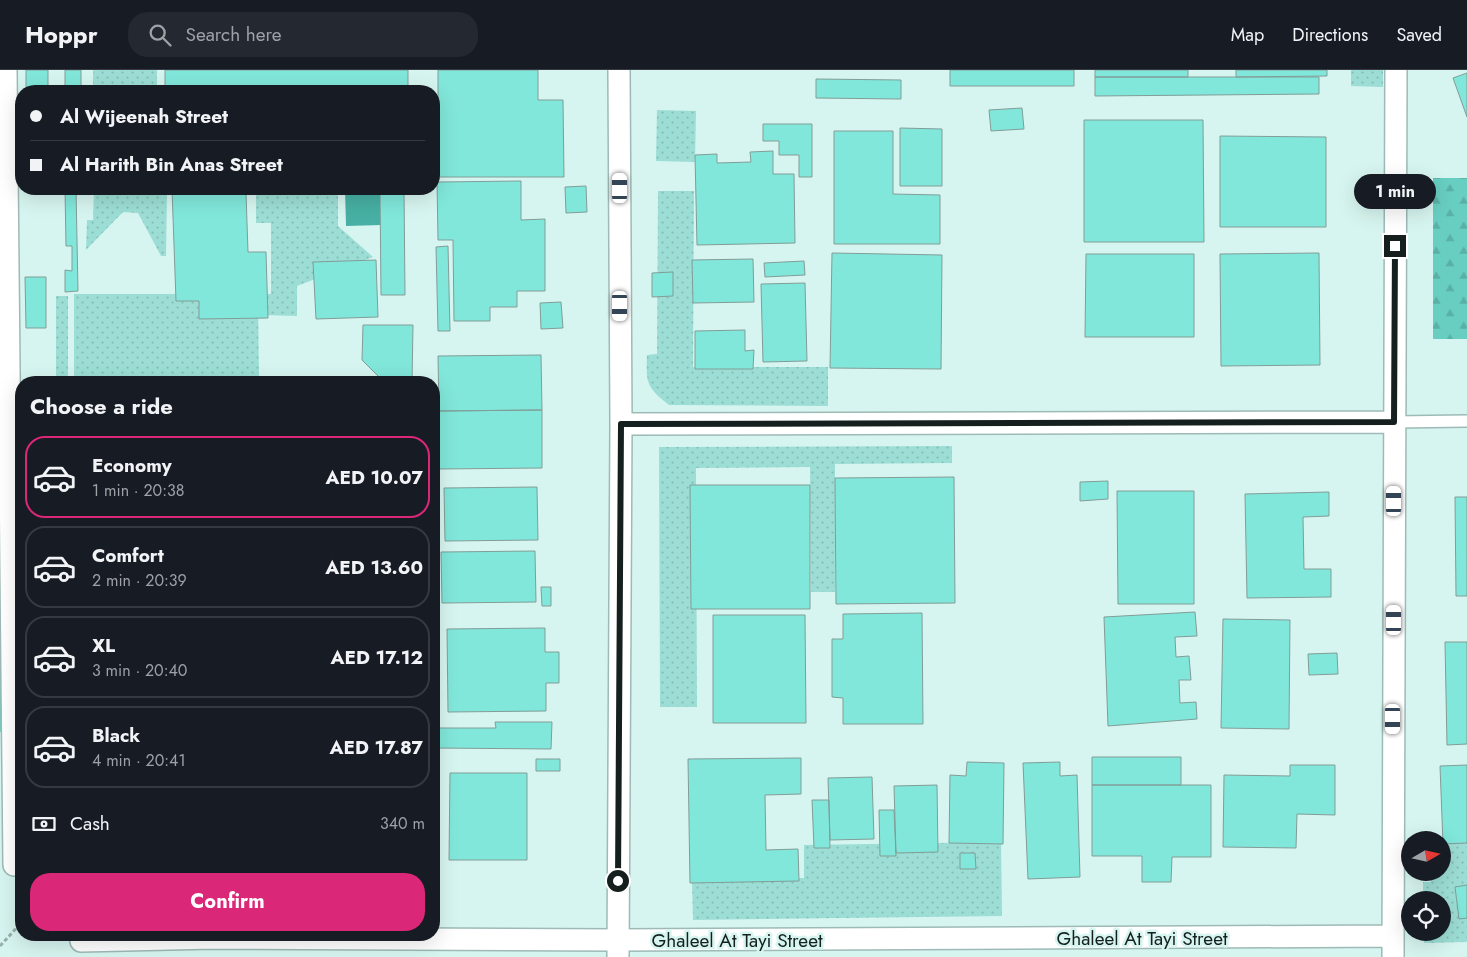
<!DOCTYPE html>
<meta charset="utf-8">
<style>
body{margin:0;font-family:Jost,sans-serif;background:#242831;color:#f1f3f6;height:100vh;display:flex;flex-direction:column;font-size:19px;white-space:nowrap}
*{box-sizing:border-box;margin:0}
p{font-size:16px;color:#9ea1a6}
.icon{flex:none;width:28px;height:28px;fill:none;stroke:currentColor;stroke-width:2;stroke-linecap:round;stroke-linejoin:round}
.map{position:relative;flex:1;overflow:hidden}
.details{position:absolute;left:15px;top:306px;width:425px;height:565px;display:flex;flex-direction:column;background:#171b24;border-radius:20px;box-shadow:0 5px 20px #0002}
.details>*{flex:none}
.guide{position:absolute;left:15px;top:15px;width:425px;height:110px;border-radius:20px;box-shadow:0 5px 20px #0002;display:grid;align-content:center;height:110px;padding:0 15px;background:#171b24}
.needle{width:32px;rotate:81deg}
.controls{position:absolute;left:1401px;top:761px;display:grid;gap:10px}
.controls a{display:grid;place-items:center;width:50px;height:50px;border-radius:50%;background:#171b24;box-shadow:0 5px 20px #0002;font-size:25px}
.end{position:absolute;width:22px;height:22px;margin:-11px;border:6px solid #15201e;background:#fff;box-shadow:0 0 0 2px #fff}
.from{border-radius:50%}
.bubble{position:absolute;height:35px;border-radius:18px;background:#171b24;box-shadow:0 5px 20px #0002;font-size:16px;font-weight:700;line-height:35px;text-align:center}
.car{position:absolute;width:15px;height:30px;margin:-15px -8px;border-radius:6px;box-shadow:0 0 4px 1px #0007;background:linear-gradient(#fff 24%,#345 0 40%,#fff 0 76%,#345 0 86%,#fff 0)}
.guide b{display:flex;align-items:center;gap:18px;height:48px;font-size:19px}
.guide b+b{border-top:1px solid #363941}
.guide i{width:12px;height:12px;background:#f1f3f6}
ul{padding:0;list-style:none}
li{display:flex;align-items:center;gap:15px;height:82px;margin:0 10px 8px;padding:0 5px;border:2px solid #363941;border-radius:20px}
li div{flex:1}
li b{display:block;font-size:19px}
li em{font-style:normal;font-weight:700}
li.selected{border-color:#db2777}
li>.icon{width:45px;height:45px;stroke-width:1.5}
h2{padding:0 15px;font-size:22px;line-height:60px}
.pay{display:flex;align-items:center;gap:12px;height:55px;padding:0 15px;font-size:19px}
.pay p{margin-inline-start:auto}
.button{display:flex;gap:10px;margin-top:auto;padding:10px 15px}
.button a{flex:1;height:58px;border-radius:20px;background:#db2777;color:#fff;font-size:20px;font-weight:700;line-height:58px;text-align:center}
header{display:flex;align-items:center;gap:30px;box-sizing:border-box;height:70px;padding:0 25px;background:#171b24;border-bottom:1px solid #363941}
header strong{font-size:24px}
nav{display:flex;gap:28px;margin-inline-start:auto;font-size:18px}
.search{width:350px;height:45px;background:#242831;display:flex;align-items:center;gap:12px;box-sizing:border-box;padding:0 18px;border-radius:20px;color:#9ea1a6;font-size:19px}
.map>svg:first-child{display:block}
</style>
<header>
<strong>Hoppr</strong>
<div class="search"><svg class="icon" aria-label="search" viewBox="0 0 24 24"><circle cx="10" cy="10" r="6"/><path d="M15 15l6 6"/></svg>Search here</div>
<nav><a>Map</a><a>Directions</a><a>Saved</a></nav>
</header>
<div class="map">
<svg width="1467" height="887" viewBox="0 0 1467 887">
<defs>
<pattern id="grass-dots" width="8" height="8" patternUnits="userSpaceOnUse" patternTransform="scale(1.25)"><rect width="8" height="8" fill="#9cded5"/><path d="M2 2h.1M6 6h.1" fill="none" stroke="#86beb6" stroke-width="1.8" stroke-linecap="round"/></pattern>
<pattern id="forest-firs" width="22" height="20" patternUnits="userSpaceOnUse" patternTransform="scale(1.25)"><rect width="22" height="20" fill="#68cec2"/><path d="M5 1l3.5 6h-7zM16 11l3.5 6h-7z" fill="#59b1a6"/></pattern>
</defs>
<rect width="100%" height="100%" fill="#d7f5f0"/>
<!-- grass -->
<path fill="url(#grass-dots)" d="M 93,0 L 157,0 L 157,21 L 93,21 Z
M 1351,0 L 1383,0 L 1383,17 L 1351,16 Z
M 657,40 L 696,41 L 695,92 L 656,91 Z
M 94,119 L 167,119 L 166,186 L 161,186 L 138,143 L 123,142 L 86,180 L 87,150 L 93,150 Z
M 256,119 L 338,119 L 338,156 L 373,187 L 297,216 L 297,246 L 263,245 L 263,224 L 271,224 L 271,153 L 256,153 Z
M 658,121 L 694,121 L 693,297 L 828,297 L 828,336 L 669,335 C 646,317 646,313 647,285 L 657,284 Z
M 74,224 L 258,224 L 259,309 L 219,309 L 218,312 L 74,312 Z
M 56,226 L 68,226 L 68,312 L 56,312 Z
M 952,376 L 952,393 L 835,394 L 835,522 L 811,522 L 810,397 L 696,398 L 697,637 L 660,637 L 659,377 Z
M 1467,767 L 1467,872 L 1424,873 L 1423,863 L 1442,862 L 1442,830 L 1423,830 L 1423,812 L 1431,812 L 1431,803 L 1442,802 L 1442,770 L 1431,770 L 1431,768 Z
M 1001,772 L 1002,846 L 693,850 L 692,809 L 804,808 L 804,775 Z"/>
<!-- forest -->
<path fill="url(#forest-firs)" d="M 1433,108 L 1467,108 L 1467,269 L 1433,269 Z
M 0,400 L 1,401 L 1,662 L 0,662 Z"/>
<!-- water -->
<path fill="#47afa3" d="M 345,119 L 380,119 L 381,155 L 346,156 Z"/>
<!-- building -->
<path fill="#81e7da" stroke="#819d98" d="M 26,0 L 48,0 L 48,21 L 26,21 Z
M 65,0 L 81,0 L 81,21 L 65,21 Z
M 165,0 L 408,0 L 408,21 L 165,21 Z
M 438,0 L 538,0 L 538,30 L 563,30 L 564,107 L 438,107 Z
M 950,0 L 1074,0 L 1074,16 L 950,16 Z
M 1095,0 L 1188,0 L 1188,7 L 1095,7 Z
M 1236,0 L 1327,0 L 1327,6 L 1236,7 Z
M 1467,3 L 1467,47 L 1453,8 Z
M 1095,7 L 1319,7 L 1319,24 L 1095,26 Z
M 816,9 L 901,10 L 901,29 L 816,28 Z
M 1022,38 L 1024,59 L 991,61 L 989,40 Z
M 1084,50 L 1203,50 L 1204,172 L 1084,172 Z
M 763,54 L 812,54 L 812,107 L 799,107 L 799,85 L 779,85 L 779,71 L 763,71 Z
M 900,58 L 942,59 L 942,116 L 900,116 Z
M 834,61 L 893,61 L 893,124 L 940,125 L 940,174 L 834,174 Z
M 1220,66 L 1326,67 L 1326,157 L 1220,157 Z
M 773,81 L 773,104 L 794,104 L 795,173 L 697,175 L 695,85 L 717,84 L 717,93 L 751,92 L 750,82 Z
M 521,111 L 521,150 L 545,149 L 545,221 L 517,221 L 517,237 L 490,237 L 490,251 L 454,251 L 453,170 L 438,170 L 437,112 Z
M 586,116 L 587,142 L 566,143 L 565,117 Z
M 65,119 L 76,119 L 78,221 L 65,222 L 65,200 L 72,201 L 72,176 L 66,176 Z
M 82,119 L 172,119 L 172,121 L 82,123 Z
M 172,119 L 220,119 L 220,124 L 246,123 L 248,182 L 266,182 L 268,248 L 199,249 L 199,231 L 176,231 Z
M 380,119 L 404,119 L 405,225 L 381,225 Z
M 448,176 L 450,261 L 438,261 L 436,177 Z
M 832,183 L 942,185 L 941,299 L 830,298 Z
M 1319,183 L 1320,295 L 1221,296 L 1220,184 Z
M 1086,184 L 1194,184 L 1194,267 L 1085,267 Z
M 753,189 L 754,232 L 693,233 L 692,190 Z
M 376,190 L 378,247 L 316,249 L 313,192 Z
M 804,191 L 805,205 L 765,207 L 764,193 Z
M 673,202 L 673,226 L 652,227 L 652,203 Z
M 25,207 L 46,207 L 46,258 L 26,258 Z
M 805,213 L 807,291 L 763,292 L 761,214 Z
M 561,232 L 563,258 L 541,259 L 540,233 Z
M 363,255 L 413,255 L 412,312 L 384,312 L 362,290 Z
M 745,260 L 745,281 L 754,280 L 753,299 L 695,299 L 695,261 Z
M 541,285 L 542,340 L 439,341 L 438,286 Z
M 542,340 L 542,398 L 439,399 L 439,341 Z
M 954,407 L 955,533 L 836,534 L 835,408 Z
M 1108,411 L 1108,429 L 1080,431 L 1080,412 Z
M 690,415 L 810,415 L 810,539 L 691,539 Z
M 537,417 L 538,470 L 445,471 L 444,418 Z
M 1117,421 L 1194,421 L 1194,534 L 1118,534 Z
M 1329,422 L 1329,446 L 1303,447 L 1304,499 L 1331,499 L 1331,527 L 1247,528 L 1245,424 Z
M 1455,427 L 1467,427 L 1467,526 L 1456,526 Z
M 535,481 L 536,532 L 442,533 L 441,482 Z
M 541,517 L 551,517 L 551,536 L 542,536 Z
M 1195,542 L 1197,566 L 1175,567 L 1176,587 L 1189,586 L 1191,610 L 1179,610 L 1180,633 L 1196,632 L 1197,649 L 1108,656 L 1104,547 Z
M 922,543 L 923,654 L 843,654 L 843,628 L 832,627 L 832,569 L 843,569 L 843,544 Z
M 713,545 L 805,545 L 806,653 L 713,653 Z
M 1223,549 L 1290,550 L 1289,659 L 1221,658 Z
M 545,558 L 545,582 L 559,582 L 559,613 L 546,613 L 546,641 L 448,642 L 447,559 Z
M 1445,572 L 1467,572 L 1467,674 L 1447,675 Z
M 1337,583 L 1338,604 L 1309,605 L 1308,584 Z
M 495,652 L 552,652 L 551,679 L 435,678 L 435,658 L 496,658 Z
M 1092,687 L 1181,687 L 1181,715 L 1092,715 Z
M 801,688 L 801,724 L 765,725 L 766,780 L 798,779 L 799,811 L 690,813 L 688,689 Z
M 536,689 L 560,689 L 560,701 L 536,701 Z
M 967,692 L 1004,693 L 1003,774 L 949,773 L 950,705 L 966,706 Z
M 1060,692 L 1060,706 L 1077,705 L 1080,807 L 1028,809 L 1023,693 Z
M 1290,695 L 1335,695 L 1335,745 L 1297,744 L 1296,778 L 1223,777 L 1224,705 L 1290,706 Z
M 1467,695 L 1467,773 L 1443,774 L 1440,696 Z
M 450,703 L 527,703 L 527,790 L 449,790 Z
M 872,707 L 874,769 L 830,770 L 828,708 Z
M 937,715 L 938,782 L 896,783 L 894,716 Z
M 1092,715 L 1211,715 L 1211,787 L 1172,787 L 1171,812 L 1142,812 L 1142,786 L 1092,786 Z
M 812,730 L 829,730 L 830,778 L 814,778 Z
M 879,740 L 894,740 L 896,786 L 880,786 Z
M 960,783 L 975,783 L 976,799 L 960,799 Z
M 1467,815 L 1467,848 L 1459,849 L 1455,817 Z"/>
<g fill="none" stroke-linecap="round" stroke-linejoin="round">
<!-- service casing -->
<g stroke="#9dbab6" stroke-width="14">
<path id="service" d="M 1394,352 L 1467,351"/>
</g>
<!-- minor casing -->
<g stroke="#9dbab6" stroke-width="24">
<path id="minor" d="M 6,0 L 14,795
M 621,354 L 1394,352
M 81,871 L 213,868 L 618,870 L 1392,866
M 618,887 L 621,354 L 619,0
M 1393,887 L 1396,0"/>
</g>
<!-- path -->
<path stroke="#98afab" stroke-width="3" stroke-dasharray="4 2.5" stroke-linecap="butt" d="M 0,876 L 21,853"/>
<!-- service -->
<use href="#service" stroke="#fff" stroke-width="11"/>
<!-- minor -->
<use href="#minor" stroke="#fff" stroke-width="21"/>
</g>
<g fill="none" stroke-linecap="round" stroke-linejoin="round">
<!-- route -->
<path stroke="#15201e" stroke-width="6" d="M 618,811 L 621,354 L 1394,352 L 1395,176"/>
</g>
<g text-anchor="middle" dominant-baseline="central" stroke-width="5" stroke-linejoin="round" paint-order="stroke">
<!-- street labels -->
<g font-size="19" fill="#15201e" stroke="#d7f5f0">
<text x="1142" y="868">Ghaleel At Tayi Street</text>
<text x="737" y="870">Ghaleel At Tayi Street</text>
</g>
</g>
</svg>
<div class="controls">
<a><svg class="needle" viewBox="-14 -14 28 28"><path d="M0-13l5 13h-10z" fill="#e53935"/><path d="M0 13l5-13h-10z" fill="#9ea1a6"/></svg></a>
<a><svg class="icon" aria-label="locate" viewBox="0 0 24 24"><circle cx="12" cy="12" r="6"/><path d="M12 2v4M12 18v4M2 12h4M18 12h4"/></svg></a>
</div>
<i class="end from" style="left:618px;top:811px"></i>
<i class="end" style="left:1395px;top:176px"></i>
<div class="bubble" style="left:1354px;top:104px;width:82px">1 min</div>
<i class="car" style="left:620px;top:118px;rotate:0deg"></i>
<i class="car" style="left:620px;top:236px;rotate:180deg"></i>
<i class="car" style="left:1394px;top:431px;rotate:0deg"></i>
<i class="car" style="left:1394px;top:550px;rotate:0deg"></i>
<i class="car" style="left:1393px;top:649px;rotate:180deg"></i>
<div class="guide">
<b><i class="from"></i>Al Wijeenah Street</b>
<b><i></i>Al Harith Bin Anas Street</b>
</div>
<section class="details">
<h2>Choose a ride</h2>
<ul>
<li class="selected"><svg class="icon" aria-label="car" viewBox="0 0 24 24"><path d="M5 17H2v-5l4-1 3-4h7l3 4 3 1v5h-3M9 17h6M6 11h13"/><circle cx="7" cy="17" r="2"/><circle cx="17" cy="17" r="2"/></svg><div><b>Economy</b><p>1 min · 20:38</p></div><em>AED 10.07</em></li>
<li><svg class="icon" aria-label="car" viewBox="0 0 24 24"><path d="M5 17H2v-5l4-1 3-4h7l3 4 3 1v5h-3M9 17h6M6 11h13"/><circle cx="7" cy="17" r="2"/><circle cx="17" cy="17" r="2"/></svg><div><b>Comfort</b><p>2 min · 20:39</p></div><em>AED 13.60</em></li>
<li><svg class="icon" aria-label="car" viewBox="0 0 24 24"><path d="M5 17H2v-5l4-1 3-4h7l3 4 3 1v5h-3M9 17h6M6 11h13"/><circle cx="7" cy="17" r="2"/><circle cx="17" cy="17" r="2"/></svg><div><b>XL</b><p>3 min · 20:40</p></div><em>AED 17.12</em></li>
<li><svg class="icon" aria-label="car" viewBox="0 0 24 24"><path d="M5 17H2v-5l4-1 3-4h7l3 4 3 1v5h-3M9 17h6M6 11h13"/><circle cx="7" cy="17" r="2"/><circle cx="17" cy="17" r="2"/></svg><div><b>Black</b><p>4 min · 20:41</p></div><em>AED 17.87</em></li>
</ul>
<div class="pay"><svg class="icon" aria-label="cash" viewBox="0 0 24 24"><path d="M3 7h18v10H3z"/><circle cx="12" cy="12" r="2"/></svg>Cash<p>340 m</p></div>
<div class="button"><a>Confirm</a></div>
</section>
</div>
